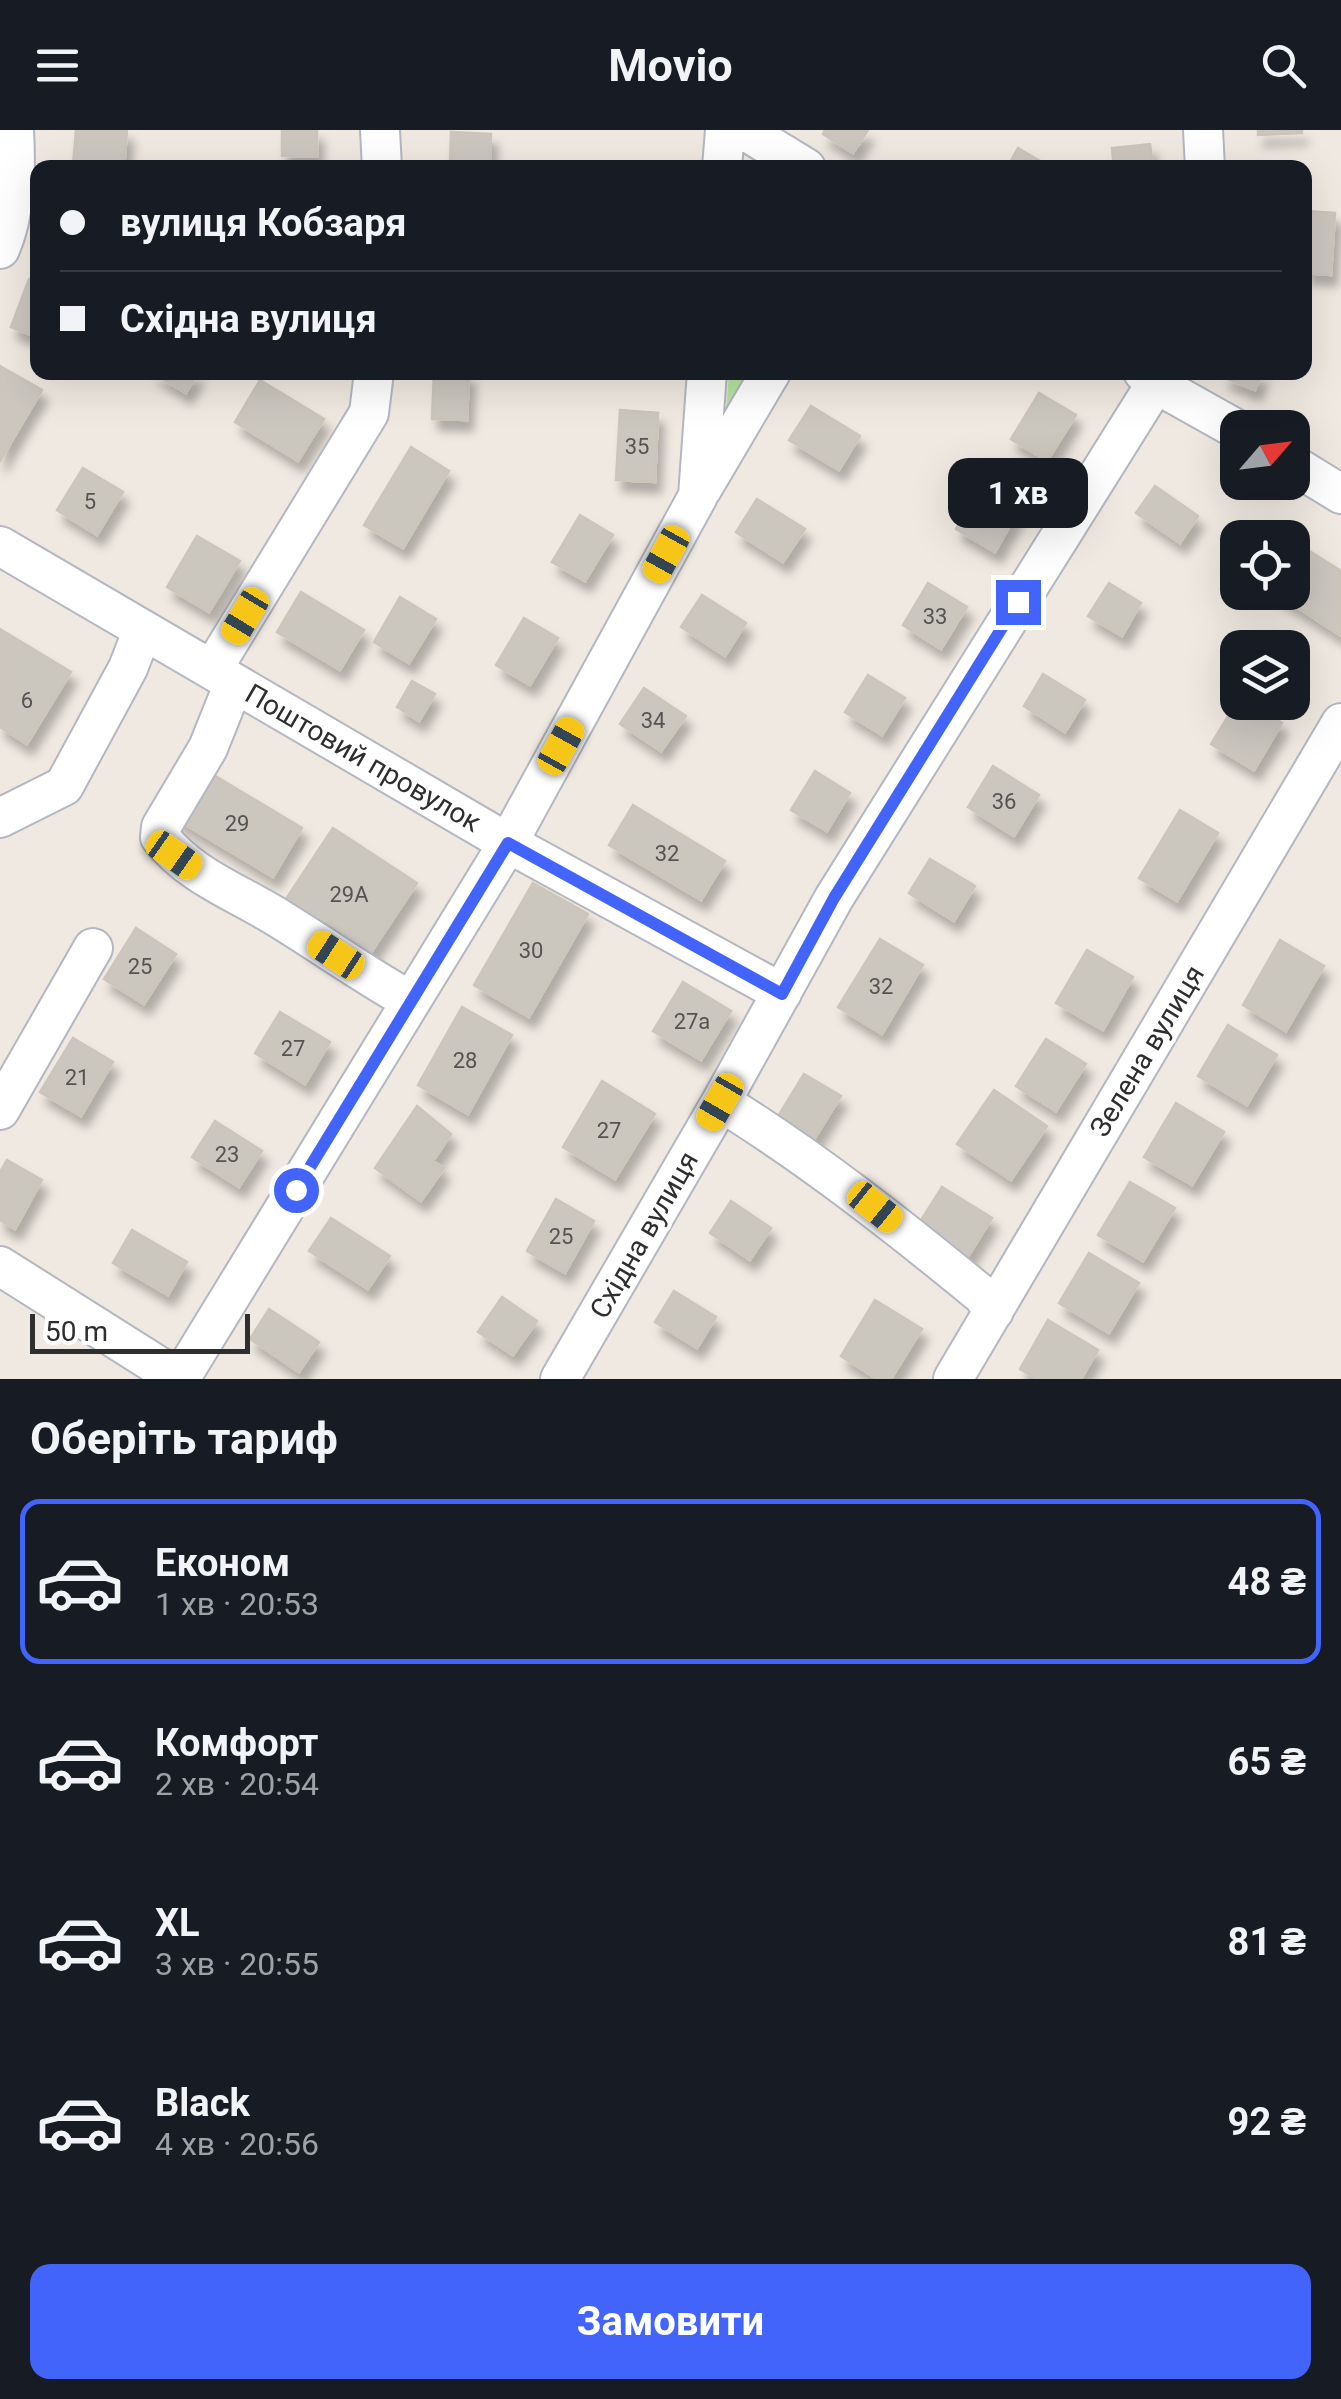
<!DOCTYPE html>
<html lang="uk">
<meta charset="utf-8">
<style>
body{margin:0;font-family:Roboto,sans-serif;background:#242831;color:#f1f3f6;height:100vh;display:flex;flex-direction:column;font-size:38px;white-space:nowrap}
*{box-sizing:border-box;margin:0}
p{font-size:32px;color:#9ea1a6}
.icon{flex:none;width:55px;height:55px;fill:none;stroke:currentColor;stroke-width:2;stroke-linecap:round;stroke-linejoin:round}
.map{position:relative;height:1249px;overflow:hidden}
.panel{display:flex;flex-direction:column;background:#171b24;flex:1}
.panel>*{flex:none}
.guide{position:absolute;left:30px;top:30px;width:1282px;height:220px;border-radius:20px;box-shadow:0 10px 40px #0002;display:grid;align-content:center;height:220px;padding:0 30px;background:#171b24}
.needle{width:65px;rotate:62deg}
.fabs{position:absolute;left:1220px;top:280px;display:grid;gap:20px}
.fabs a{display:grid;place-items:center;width:90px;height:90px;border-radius:20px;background:#171b24;box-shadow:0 10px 40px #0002;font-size:50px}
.scale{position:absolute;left:30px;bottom:25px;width:220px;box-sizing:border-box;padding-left:10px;border:5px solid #2e2e2e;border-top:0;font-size:28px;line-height:35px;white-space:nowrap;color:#2e2e2e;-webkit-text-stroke:8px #fff;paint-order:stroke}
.end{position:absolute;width:45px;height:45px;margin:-22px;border:12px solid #4264fb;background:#fff;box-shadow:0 0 0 5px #fff}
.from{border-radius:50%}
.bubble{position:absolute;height:70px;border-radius:20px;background:#171b24;box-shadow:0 10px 40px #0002;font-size:32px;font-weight:700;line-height:70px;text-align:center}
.car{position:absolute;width:30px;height:60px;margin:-30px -15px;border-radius:12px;box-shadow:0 0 8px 2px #0007;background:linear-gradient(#f5c518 24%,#345 0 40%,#f5c518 0 76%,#345 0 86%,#f5c518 0)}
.guide b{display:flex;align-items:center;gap:35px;height:95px;font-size:38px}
.guide b+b{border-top:2px solid #363941}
.guide i{width:25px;height:25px;background:#f1f3f6}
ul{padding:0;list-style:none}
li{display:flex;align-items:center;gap:30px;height:165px;margin:0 20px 15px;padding:0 10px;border:5px solid transparent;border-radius:20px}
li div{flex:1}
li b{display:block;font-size:38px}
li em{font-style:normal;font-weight:700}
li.active{border-color:#4264fb}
li>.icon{width:90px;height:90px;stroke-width:1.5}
h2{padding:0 30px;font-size:45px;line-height:120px}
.cta{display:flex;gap:20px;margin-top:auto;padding:20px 30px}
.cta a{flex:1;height:115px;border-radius:20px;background:#4264fb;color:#fff;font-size:40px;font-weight:700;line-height:115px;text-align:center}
header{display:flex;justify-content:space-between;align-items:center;height:130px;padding:0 30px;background:#171b24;font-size:45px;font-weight:700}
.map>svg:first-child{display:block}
</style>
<header><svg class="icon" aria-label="menu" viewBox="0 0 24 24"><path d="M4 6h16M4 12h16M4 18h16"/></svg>Movio<svg class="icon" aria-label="search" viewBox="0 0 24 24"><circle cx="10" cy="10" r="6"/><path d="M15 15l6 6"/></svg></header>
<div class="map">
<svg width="1341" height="1249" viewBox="0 0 1341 1249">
<defs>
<filter id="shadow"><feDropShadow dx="6" dy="11" stdDeviation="5" flood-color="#0004"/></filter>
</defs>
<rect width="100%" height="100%" fill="#efe9e1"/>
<!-- green -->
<path fill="#b6e59e" d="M 729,243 L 754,243 L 725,295 Z"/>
<!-- building -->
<path fill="#cbc7bf" stroke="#cbc5ba" stroke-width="2.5" filter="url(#shadow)" d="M 76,0 L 127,0 L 124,38 L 73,35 Z
M 282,0 L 317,0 L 317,26 L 282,26 Z
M 825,0 L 868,0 L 853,23 L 823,4 Z
M 1258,0 L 1302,0 L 1302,3 L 1258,5 Z
M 451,2 L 491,4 L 490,38 L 450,38 Z
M 1150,14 L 1153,38 L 1114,38 L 1112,18 Z
M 1018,18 L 1052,38 L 1007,38 Z
M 1305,81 L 1335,83 L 1331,145 L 1305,143 Z
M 29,149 L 38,152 L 38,208 L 11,197 Z
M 0,236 L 42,260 L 0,331 Z
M 152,242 L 198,242 L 186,263 Z
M 434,242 L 469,242 L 467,290 L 432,289 Z
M 1225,242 L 1262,242 L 1255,260 L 1223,247 Z
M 260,250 L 324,289 L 298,331 L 235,292 Z
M 1039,263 L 1076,285 L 1047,331 L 1011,309 Z
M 811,276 L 860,306 L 839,340 L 789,310 Z
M 620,280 L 658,283 L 655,352 L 616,350 Z
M 411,317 L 449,341 L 403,418 L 364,395 Z
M 83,338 L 123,362 L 97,405 L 57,380 Z
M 981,355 L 1020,378 L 995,422 L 956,399 Z
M 1155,356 L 1198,386 L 1180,413 L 1136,383 Z
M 757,369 L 805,399 L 783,432 L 736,402 Z
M 580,385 L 613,405 L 585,451 L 552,432 Z
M 197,406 L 240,431 L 209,482 L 167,457 Z
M 1292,410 L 1341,441 L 1341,506 L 1274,462 L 1292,462 Z
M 928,453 L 967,477 L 941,519 L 903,495 Z
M 1109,453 L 1141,473 L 1122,506 L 1088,486 Z
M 301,462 L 364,500 L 340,540 L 277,502 Z
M 702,465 L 746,493 L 725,526 L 681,497 Z
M 400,467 L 436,489 L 409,533 L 374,512 Z
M 524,488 L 558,508 L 530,555 L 496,535 Z
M 0,499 L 71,542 L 27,614 L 0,597 Z
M 1043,544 L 1085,570 L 1065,602 L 1024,576 Z
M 868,545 L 905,568 L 882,605 L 845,582 Z
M 412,551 L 435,564 L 419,591 L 397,577 Z
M 644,558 L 686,586 L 661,621 L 620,594 Z
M 1238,570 L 1238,572 L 1247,572 L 1282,593 L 1254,640 L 1211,614 Z
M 993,636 L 1039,665 L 1014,706 L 968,677 Z
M 202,638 L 302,698 L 273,747 L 173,687 Z
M 815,641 L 850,663 L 827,701 L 791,680 Z
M 633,675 L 725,731 L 701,770 L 609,715 Z
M 1180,680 L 1218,703 L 1177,771 L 1139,748 Z
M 333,698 L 417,753 L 366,830 L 282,775 Z
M 930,729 L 975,756 L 954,791 L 909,763 Z
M 533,753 L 588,784 L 529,887 L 474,855 Z
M 136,798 L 176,824 L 144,874 L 104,849 Z
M 880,809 L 923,835 L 882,904 L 838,877 Z
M 1280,810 L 1324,836 L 1286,901 L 1243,875 Z
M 1087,820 L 1133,847 L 1103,900 L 1056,873 Z
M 683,852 L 731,881 L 701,930 L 653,901 Z
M 462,877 L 512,905 L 468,984 L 418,955 Z
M 280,882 L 330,912 L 305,954 L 255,923 Z
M 1228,895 L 1277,925 L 1247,975 L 1198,946 Z
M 73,908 L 113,932 L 81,986 L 40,962 Z
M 1046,909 L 1086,934 L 1056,981 L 1016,956 Z
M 804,944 L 841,966 L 808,1019 L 772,996 Z
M 602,951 L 655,984 L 615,1049 L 563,1017 Z
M 994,960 L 1047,996 L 1011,1050 L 957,1014 Z
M 1176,973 L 1224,1002 L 1192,1055 L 1144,1027 Z
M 417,976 L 451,1004 L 433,1031 L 444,1038 L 421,1071 L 375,1038 Z
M 215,991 L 262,1021 L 239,1057 L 192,1027 Z
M 7,1030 L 42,1050 L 15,1099 L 0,1090 L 0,1042 Z
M 1130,1052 L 1175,1078 L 1143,1131 L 1098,1105 Z
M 942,1057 L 992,1088 L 959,1141 L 909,1109 Z
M 556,1069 L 594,1091 L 565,1143 L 527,1121 Z
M 731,1071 L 771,1098 L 750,1130 L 710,1103 Z
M 331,1088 L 390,1126 L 368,1159 L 309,1121 Z
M 132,1100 L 187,1132 L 168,1165 L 113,1133 Z
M 1089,1123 L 1139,1153 L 1109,1203 L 1059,1173 Z
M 674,1161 L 716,1187 L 697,1218 L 655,1192 Z
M 502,1167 L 537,1191 L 513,1225 L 478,1202 Z
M 875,1170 L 922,1199 L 891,1249 L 877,1249 L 841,1226 Z
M 269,1179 L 319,1212 L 299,1242 L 250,1209 Z
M 1048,1190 L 1098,1220 L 1081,1249 L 1037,1249 L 1020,1239 Z"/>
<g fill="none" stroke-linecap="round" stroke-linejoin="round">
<!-- minor casing -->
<g stroke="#b4b7c1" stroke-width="42">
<path id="minor" d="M 380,0 L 382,38
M 744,0 L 806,38
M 1203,0 L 1205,38
M 722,38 L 725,0
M 0,119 C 16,83 16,39 14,0
M 1143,242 L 1156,254 L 1238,300
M 1292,334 L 1341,364
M 702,359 L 771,242
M 0,416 L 508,713 L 782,863
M 212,540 L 369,283 L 374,242
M 234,553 L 208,618 L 161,697 L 160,707 C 191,747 239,763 280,789 C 324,816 366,846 411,871
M 0,688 L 64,656 L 128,538 L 142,502
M 721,972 C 813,1029 898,1096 982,1165 L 994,1181
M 0,980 L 93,818
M 0,1136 L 160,1237 L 174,1249
M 180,1249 L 508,713 L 698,366 L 707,242
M 560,1249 L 721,972 L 834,768 L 1163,242
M 953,1249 L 1341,593"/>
</g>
<!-- minor -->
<use href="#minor" stroke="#fff" stroke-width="38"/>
</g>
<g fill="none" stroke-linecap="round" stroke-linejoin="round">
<!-- route -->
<path stroke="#4264fb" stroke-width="12" d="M 296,1060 L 508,713 L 782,864 L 834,768 L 1018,472"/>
</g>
<g text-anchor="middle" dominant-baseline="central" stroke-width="8" stroke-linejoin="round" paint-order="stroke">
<!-- number labels -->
<g font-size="22" fill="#555452">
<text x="637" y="316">35</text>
<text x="90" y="371">5</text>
<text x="935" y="486">33</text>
<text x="27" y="570">6</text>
<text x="653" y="590">34</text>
<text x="1004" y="671">36</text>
<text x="237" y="693">29</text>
<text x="667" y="723">32</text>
<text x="349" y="764">29А</text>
<text x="531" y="820">30</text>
<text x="140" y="836">25</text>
<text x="881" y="856">32</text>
<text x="692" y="891">27а</text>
<text x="293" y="918">27</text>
<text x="465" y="930">28</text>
<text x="77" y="947">21</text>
<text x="609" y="1000">27</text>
<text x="227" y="1024">23</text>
<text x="561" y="1106">25</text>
</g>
<!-- street labels -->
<g font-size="28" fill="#2e2e2e" stroke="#fff">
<text transform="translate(363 628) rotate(30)">Поштовий провулок</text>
<text transform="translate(1147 921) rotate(-59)">Зелена вулиця</text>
<text transform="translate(644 1105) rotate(-60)">Східна вулиця</text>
</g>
</g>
</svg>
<div class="fabs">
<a><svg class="needle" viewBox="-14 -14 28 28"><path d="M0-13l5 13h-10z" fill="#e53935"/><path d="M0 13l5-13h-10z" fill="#9ea1a6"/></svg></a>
<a><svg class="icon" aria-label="locate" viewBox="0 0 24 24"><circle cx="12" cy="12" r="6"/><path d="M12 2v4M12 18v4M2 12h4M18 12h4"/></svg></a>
<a><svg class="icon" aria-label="layers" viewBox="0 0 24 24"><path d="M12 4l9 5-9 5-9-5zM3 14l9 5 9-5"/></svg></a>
</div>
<div class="scale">50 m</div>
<i class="end from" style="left:296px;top:1060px"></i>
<i class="end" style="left:1018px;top:472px"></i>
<div class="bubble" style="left:948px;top:328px;width:140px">1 хв</div>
<i class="car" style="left:666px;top:424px;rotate:209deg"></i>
<i class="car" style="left:245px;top:486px;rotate:211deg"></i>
<i class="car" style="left:561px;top:616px;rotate:29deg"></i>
<i class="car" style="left:174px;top:725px;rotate:125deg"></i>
<i class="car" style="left:336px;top:825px;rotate:303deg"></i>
<i class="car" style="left:720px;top:972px;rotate:210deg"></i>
<i class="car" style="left:875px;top:1077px;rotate:129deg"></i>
<div class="guide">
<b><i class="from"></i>вулиця Кобзаря</b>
<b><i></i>Східна вулиця</b>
</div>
</div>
<section class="panel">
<h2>Оберіть тариф</h2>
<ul>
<li class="active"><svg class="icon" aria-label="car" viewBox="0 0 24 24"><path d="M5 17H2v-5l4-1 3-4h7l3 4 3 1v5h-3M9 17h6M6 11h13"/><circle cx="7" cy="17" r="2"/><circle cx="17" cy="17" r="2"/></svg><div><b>Економ</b><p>1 хв · 20:53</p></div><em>48 ₴</em></li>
<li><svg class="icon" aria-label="car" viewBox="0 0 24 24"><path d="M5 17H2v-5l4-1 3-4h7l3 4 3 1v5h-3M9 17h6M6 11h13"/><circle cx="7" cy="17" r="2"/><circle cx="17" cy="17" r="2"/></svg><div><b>Комфорт</b><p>2 хв · 20:54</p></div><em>65 ₴</em></li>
<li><svg class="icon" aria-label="car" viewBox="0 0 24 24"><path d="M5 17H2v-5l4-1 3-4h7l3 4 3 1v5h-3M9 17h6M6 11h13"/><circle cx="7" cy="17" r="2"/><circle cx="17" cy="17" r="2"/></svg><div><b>XL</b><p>3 хв · 20:55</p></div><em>81 ₴</em></li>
<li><svg class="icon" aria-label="car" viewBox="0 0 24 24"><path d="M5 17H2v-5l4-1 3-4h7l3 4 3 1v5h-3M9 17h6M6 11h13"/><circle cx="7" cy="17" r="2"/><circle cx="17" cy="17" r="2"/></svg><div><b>Black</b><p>4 хв · 20:56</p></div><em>92 ₴</em></li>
</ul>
<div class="cta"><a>Замовити</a></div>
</section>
